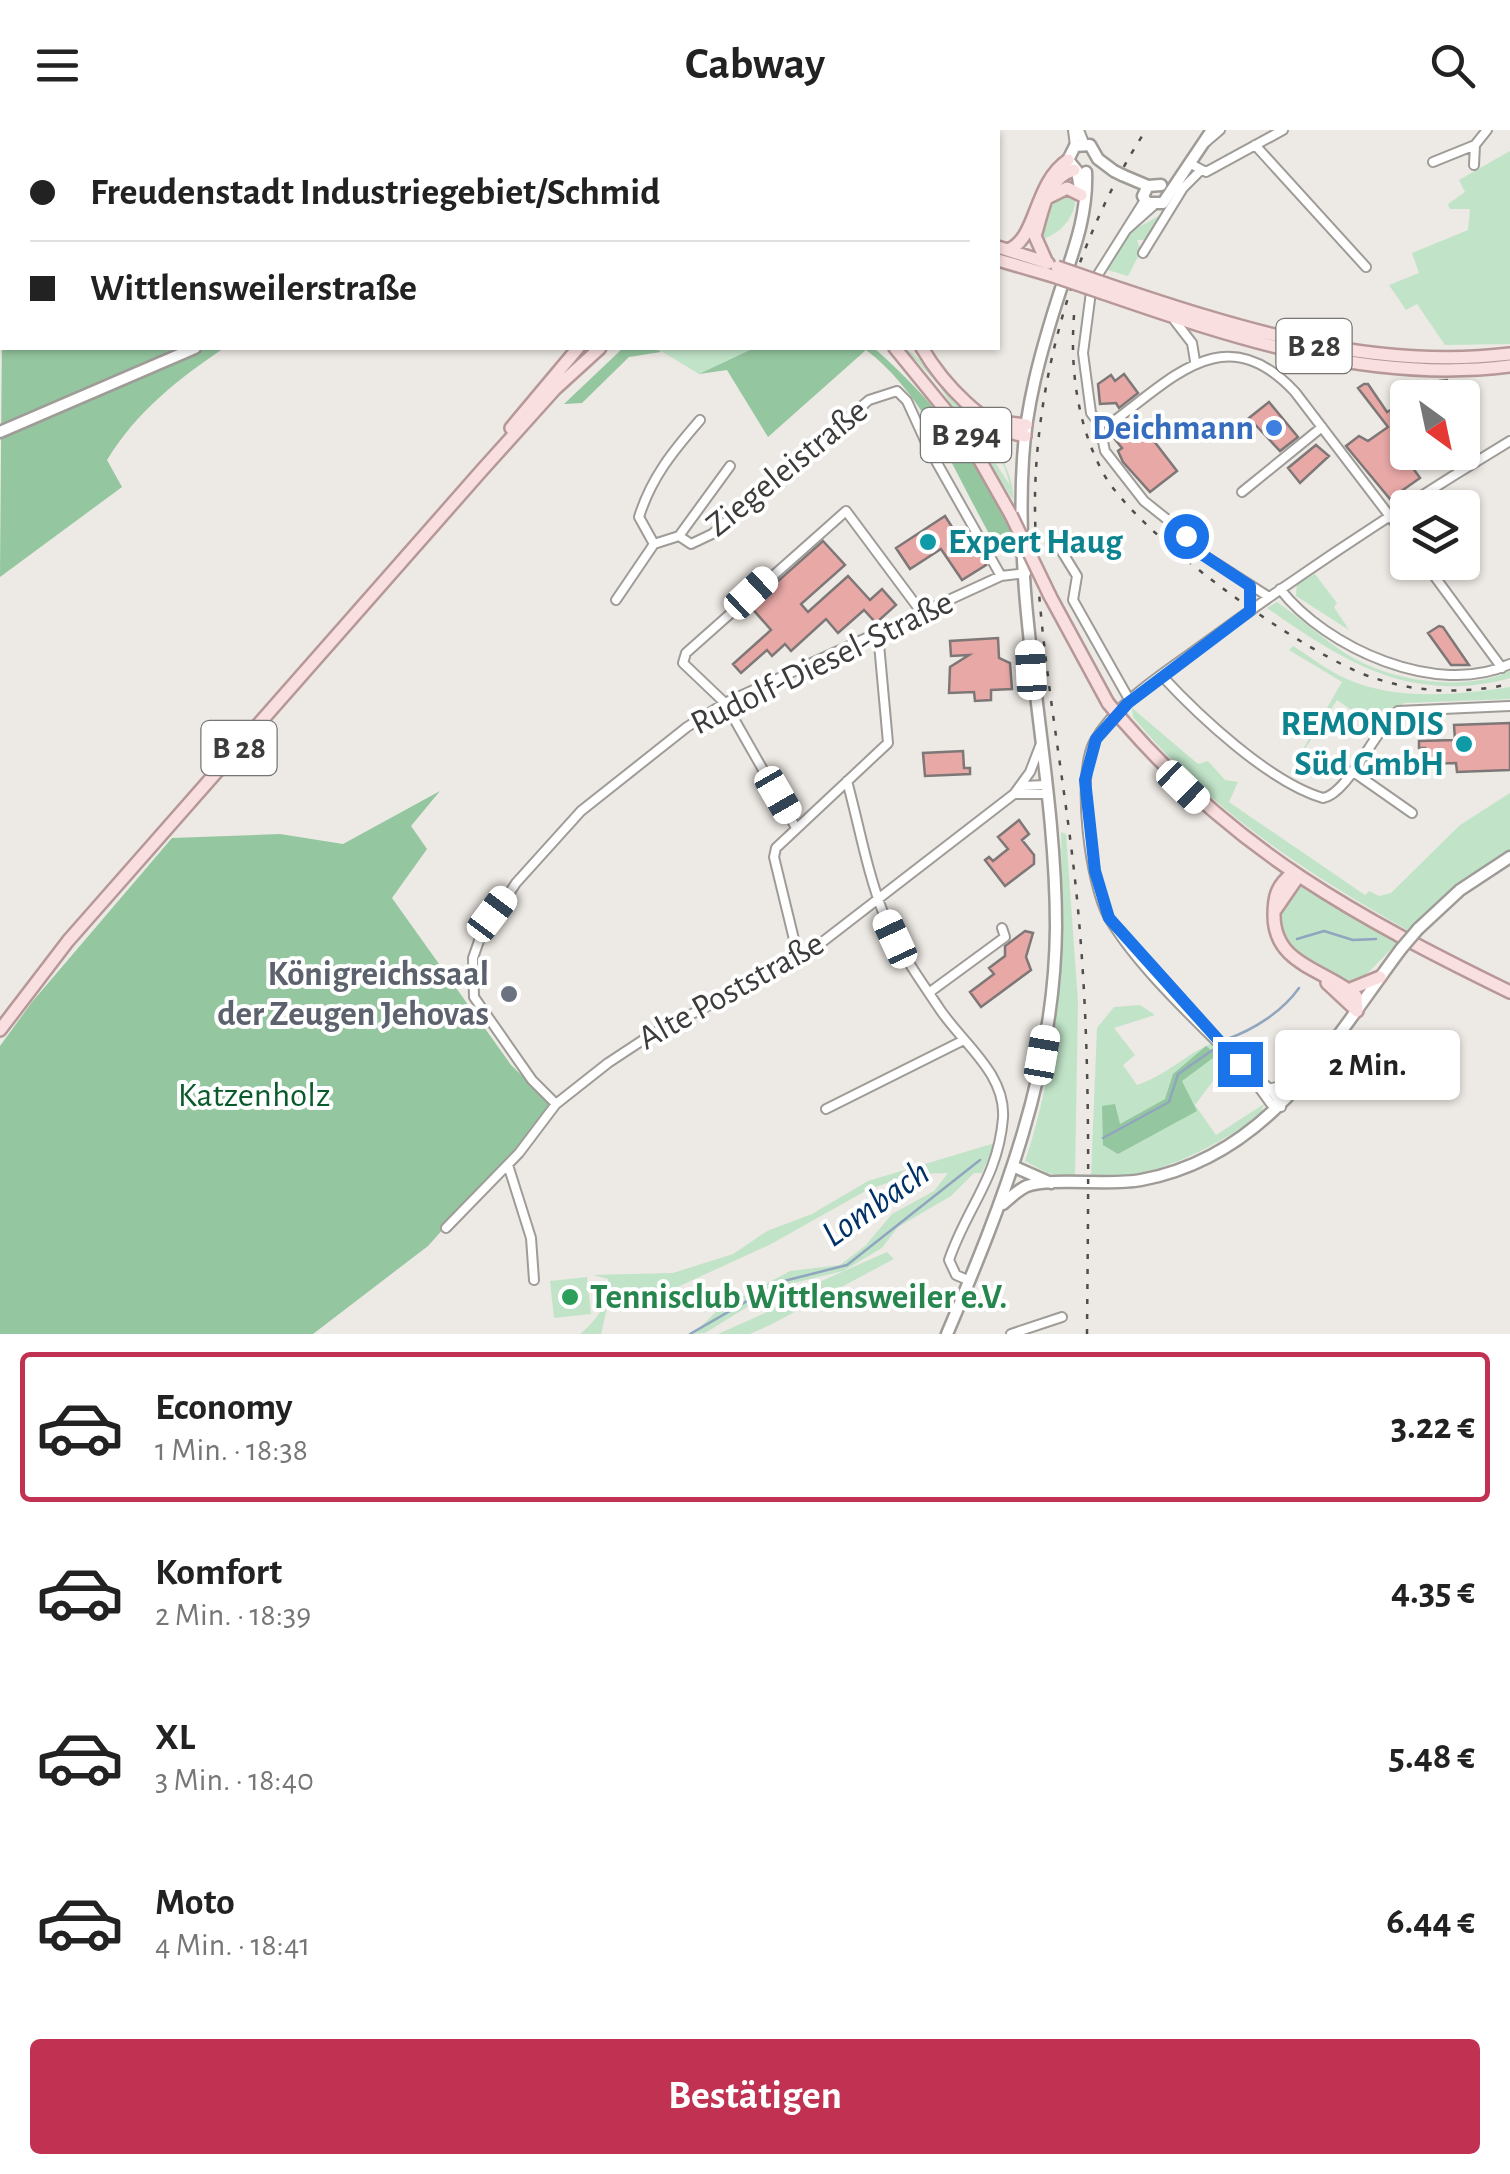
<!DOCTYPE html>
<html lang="de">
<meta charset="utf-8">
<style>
body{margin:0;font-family:"Alegreya Sans",sans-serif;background:#f2f2f2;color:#222;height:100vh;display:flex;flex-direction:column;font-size:38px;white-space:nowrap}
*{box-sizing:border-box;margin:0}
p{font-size:32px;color:#767676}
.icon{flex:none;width:55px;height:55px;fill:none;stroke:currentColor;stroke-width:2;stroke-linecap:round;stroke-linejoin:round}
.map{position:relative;height:1204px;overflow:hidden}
.drawer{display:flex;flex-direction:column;background:#fff;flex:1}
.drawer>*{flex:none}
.guide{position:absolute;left:0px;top:0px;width:1000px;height:220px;box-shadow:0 2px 8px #0004;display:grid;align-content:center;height:220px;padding:0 30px;background:#fff}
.needle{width:65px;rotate:147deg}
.buttons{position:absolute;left:1390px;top:250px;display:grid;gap:20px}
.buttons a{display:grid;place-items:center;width:90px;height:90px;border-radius:10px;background:#fff;box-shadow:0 2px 8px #0004;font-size:50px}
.end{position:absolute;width:45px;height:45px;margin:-22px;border:12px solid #1a73e8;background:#fff;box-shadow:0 0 0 5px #fff}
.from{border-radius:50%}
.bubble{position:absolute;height:70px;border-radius:10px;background:#fff;box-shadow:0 2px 8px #0004;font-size:32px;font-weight:600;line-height:70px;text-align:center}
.car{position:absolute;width:30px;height:60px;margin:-30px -15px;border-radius:12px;box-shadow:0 0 8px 2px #0007;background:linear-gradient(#fff 24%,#345 0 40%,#fff 0 76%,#345 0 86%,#fff 0)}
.guide b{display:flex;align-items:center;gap:35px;height:95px;font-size:38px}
.guide b+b{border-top:2px solid #e0e0e0}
.guide i{width:25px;height:25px;background:#222}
ul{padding:18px 0 0;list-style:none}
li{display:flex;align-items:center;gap:30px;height:150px;margin:0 20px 15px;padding:0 10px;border:5px solid transparent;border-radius:10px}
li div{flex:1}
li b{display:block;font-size:38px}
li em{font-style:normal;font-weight:600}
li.selected{border-color:#c13151}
li>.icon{width:90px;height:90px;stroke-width:1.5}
.primary-button{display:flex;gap:20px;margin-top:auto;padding:20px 30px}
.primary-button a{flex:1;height:115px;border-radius:10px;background:#c13151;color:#fff;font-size:40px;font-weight:600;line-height:115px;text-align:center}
header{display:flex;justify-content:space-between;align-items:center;height:130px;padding:0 30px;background:#fff;font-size:45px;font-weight:600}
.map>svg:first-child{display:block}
</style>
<header><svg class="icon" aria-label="menu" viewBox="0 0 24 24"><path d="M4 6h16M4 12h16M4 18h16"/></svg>Cabway<svg class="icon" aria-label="search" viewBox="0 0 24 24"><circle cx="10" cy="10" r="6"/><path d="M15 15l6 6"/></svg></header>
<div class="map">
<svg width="1510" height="1204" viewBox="0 0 1510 1204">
<rect width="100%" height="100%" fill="#ede9e4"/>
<!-- green -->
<path fill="#c1e4c8" d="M 1510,21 L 1510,214 L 1445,215 L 1417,174 L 1406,180 L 1389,155 L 1419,143 L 1412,123 L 1468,100 L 1470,79 L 1450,79 L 1448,74 L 1465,62 L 1459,50 Z
M 1063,61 L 1075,69 C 1076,88 1057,107 1038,110 L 1052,71 Z
M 1162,84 L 1147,110 L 1137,110 L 1141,121 L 1128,146 L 1104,139 L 1130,102 Z
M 656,218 L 754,218 L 699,244 Z
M 904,218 C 947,243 983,316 1010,355 C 997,301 948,260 914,218 C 945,235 1019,334 1013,370 L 938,254 Z
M 1315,444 L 1337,473 L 1334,477 L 1349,500 L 1296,466 L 1297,453 Z
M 1277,472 C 1300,488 1322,508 1345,523 C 1388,551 1463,563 1510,541 L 1510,548 C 1411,575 1344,532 1267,478 Z
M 1293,516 C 1311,527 1328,541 1347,549 C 1396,571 1458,565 1510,557 L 1510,569 L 1404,573 L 1376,597 L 1337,570 L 1288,645 L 1342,552 L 1289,520 Z
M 1132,578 L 1198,634 L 1208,631 L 1225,650 L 1238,652 L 1229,672 L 1365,765 L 1369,761 L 1379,766 L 1391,763 L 1460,695 L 1510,663 L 1510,723 L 1407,800 C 1298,737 1215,684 1133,587 Z
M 1061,702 L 1066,704 L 1078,872 L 1075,1047 L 1047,1043 L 1025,1031 C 1061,926 1063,812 1061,702 Z
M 1305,755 L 1399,811 L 1357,854 C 1333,853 1295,823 1283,803 L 1279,785 L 1293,758 Z
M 1140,875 L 1155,885 L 1114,898 L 1135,925 L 1123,935 L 1137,955 C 1165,946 1185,925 1212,913 L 1228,931 L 1195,975 L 1216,1005 L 1264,974 L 1260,986 C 1213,1017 1151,1053 1091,1046 L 1097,898 L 1114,877 Z
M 995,1013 L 982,1043 L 974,1043 L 951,1066 L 898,1097 L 882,1118 L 843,1141 L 781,1156 L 705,1203 L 693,1204 L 719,1179 L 790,1141 L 840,1135 L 865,1116 L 892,1084 L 934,1061 L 948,1043 L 916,1044 L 869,1059 L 771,1114 L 671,1160 L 610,1165 L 601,1204 L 580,1204 C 597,1190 610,1172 608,1149 L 593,1145 L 673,1143 L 733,1124 L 767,1101 L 812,1084 L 868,1051 Z
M 887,1122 L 894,1129 L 770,1195 L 750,1204 L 718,1204 L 765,1183 L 799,1161 Z
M 587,1147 L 591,1184 L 554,1188 L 550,1151 Z"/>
<!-- forest -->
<path fill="#94c69f" d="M 2,200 L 2,218 L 224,218 C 177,250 137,281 107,330 L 122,357 L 0,447 Z
M 623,218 L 656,218 L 661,222 L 629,227 L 582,273 L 564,274 Z
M 754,218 L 874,218 C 941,277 973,325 1014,404 L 1008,418 L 995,414 C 957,349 928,267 866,220 L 768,307 L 727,240 L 699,244 Z
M 440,661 L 411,696 L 427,719 L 392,768 L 511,935 L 553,976 L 428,1116 L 313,1204 L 0,1204 L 0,916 L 32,872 L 172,708 L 280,704 L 343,714 Z
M 1206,916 L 1217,925 L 1182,951 L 1197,981 L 1118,1024 L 1103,1015 L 1102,976 L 1115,974 L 1120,994 L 1165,969 L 1173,944 Z"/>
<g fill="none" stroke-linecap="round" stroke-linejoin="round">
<!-- stream -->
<path stroke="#90a5be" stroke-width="2.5" d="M 50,2 L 51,0
M 1297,809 L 1324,801 L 1353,810 L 1376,809
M 1227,909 C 1253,900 1282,882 1299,858
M 1103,1008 L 1169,972 L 1178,944 L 1217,917
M 690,1204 L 780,1152 L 847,1135 L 980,1030"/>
</g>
<!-- building -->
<path fill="#e8a8a6" stroke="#7e7777" stroke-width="2.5" d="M 1124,244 L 1138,263 L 1119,278 L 1116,273 L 1100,274 L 1098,254 L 1111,245 L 1115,251 Z
M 1447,250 L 1457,268 L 1411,268 L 1439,251 Z
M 1364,254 L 1368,254 L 1387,282 L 1408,270 L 1408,304 L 1395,313 L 1420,348 L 1390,369 L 1346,316 L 1359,306 L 1368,311 L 1388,297 L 1358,258 Z
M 1269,272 L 1298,307 L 1280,321 L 1249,288 Z
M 1137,289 L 1177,341 L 1150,362 L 1123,332 L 1118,321 L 1122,318 L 1113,307 Z
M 1316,315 L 1329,326 L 1300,353 L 1288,338 Z
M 945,386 L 961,411 L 968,407 L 986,435 L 962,450 L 941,419 L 910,439 L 896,418 Z
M 823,411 L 845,435 L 801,474 L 808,482 L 848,446 L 870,470 L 882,459 L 896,475 L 876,493 L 864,480 L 838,503 L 826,489 L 791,521 L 785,514 L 772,526 L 767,520 L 741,543 L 733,534 L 771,500 L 750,476 Z
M 1439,496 L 1443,497 L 1469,535 L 1451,535 L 1428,503 Z
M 998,508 L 999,528 L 1010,533 L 1012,559 L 991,560 L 991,570 L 975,571 L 974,562 L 949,563 L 950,537 L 969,525 L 951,526 L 950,511 Z
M 1510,593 L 1510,640 L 1457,642 L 1456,633 L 1426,634 L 1425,618 L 1419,618 L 1419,611 L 1455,610 L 1454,595 Z
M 963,621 L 964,638 L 970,638 L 970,644 L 925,646 L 923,623 Z
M 1019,690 L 1029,704 L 1022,710 L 1034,725 L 1034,734 L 1005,756 L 985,730 L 989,727 L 993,731 L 1008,719 L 998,707 Z
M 1025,801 L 1033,803 L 1026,827 L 1031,840 L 981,877 L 970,862 L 994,844 L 989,838 L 1005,826 L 1005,816 Z"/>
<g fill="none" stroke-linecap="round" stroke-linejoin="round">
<!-- street casing -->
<g stroke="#9f9b97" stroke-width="12">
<path id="street" d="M 921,0 L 928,0
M 1073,0 L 1075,16
M 1079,0 L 1084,13
M 1206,12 L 1220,0
M 1255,15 L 1366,137
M 1433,32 L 1475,15
M 1189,33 L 1206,42 L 1283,0
M 1474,35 L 1475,15 L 1487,0
M 1145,70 L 1092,154 L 1083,223 L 1091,283 L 1099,293 L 1105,321 L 1144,371 L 1178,398 L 1197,421 L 1269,467
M 1126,100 L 1153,76
M 1143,123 L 1183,58 L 1200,41
M 1175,191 L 1192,213 L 1195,231
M 1099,293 L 1114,291 C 1175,246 1226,188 1295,262 L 1408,410
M 1242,362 L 1322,297
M 679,406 L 691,414 L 712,404 L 869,270 L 897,261 L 907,271 L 928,317 L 1001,446
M 679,406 L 730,336
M 1056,412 L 1077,446 L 1073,470 L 1130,571
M 654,414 L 639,387 C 651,348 673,321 700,290
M 1424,432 L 1502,538
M 1280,459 C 1326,518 1437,568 1510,534
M 616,470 L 654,414 L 679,406
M 1161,545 C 1199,586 1269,652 1323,668 C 1348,664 1375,599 1398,581 L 1510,576
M 1352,641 L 1412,683
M 847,651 C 859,695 867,742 884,785 C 897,818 919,848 939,878 C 961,912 1006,943 1003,988 C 998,1048 967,1077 949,1130 L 956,1145 L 970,1151
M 1022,656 L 1046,655
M 1014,664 L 1047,664
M 795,696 L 725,573 L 683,533 L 686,523 L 846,381 L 922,483
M 799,830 L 774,727 L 776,718 L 888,613 L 878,503
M 930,862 L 1005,807 L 1002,798
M 1253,949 L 1271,974 L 1281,977
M 1272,958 L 1299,952
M 556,974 L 532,950 L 474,867 L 473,828 L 480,808 L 516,753 L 581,681 L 687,597 L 725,573 L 1001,446 L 1026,443
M 1281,977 C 1274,956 1256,950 1240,935 C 1199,893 1139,839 1109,788 C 1090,755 1076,646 1094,612 C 1116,572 1166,542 1201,516 C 1301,443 1404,375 1510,311
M 826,979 L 964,910
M 508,1035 L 531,1108 L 534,1150
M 446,1098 L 519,1023 L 556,974 L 608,933 L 652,904 L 799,830 L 1014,664 L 1030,642 L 1040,616
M 1011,1204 L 1062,1187"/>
</g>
<!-- secondary casing -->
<g stroke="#9f9b97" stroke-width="15">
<path id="secondary" d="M 1122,45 L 1148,56 L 1161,55
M 1148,56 L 1143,66 L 1147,73 L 1163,73 L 1212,0
M 1081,65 L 1077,41 L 1068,30 L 1075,16 L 1090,15 L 1098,29 L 1114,41
M 0,302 L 195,218
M 1418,799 L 1460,760 L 1510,727
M 1015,1037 L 1051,1053
M 1003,1074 C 1010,1068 1019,1059 1027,1056 C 1052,1047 1109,1056 1141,1050 C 1270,1026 1329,915 1401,819
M 947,1204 C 1003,1072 1055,943 1056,797 C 1056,641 1013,486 1023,329 C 1026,276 1040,225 1056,174 C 1070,129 1088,90 1086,42"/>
</g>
<!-- primary casing -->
<g stroke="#b69898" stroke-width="16">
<path id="primary" d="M 478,0 L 484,2
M 1047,68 L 1067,58 L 1081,65
M 998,117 L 1048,133
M 1008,120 C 1038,108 1033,54 1068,30
M 998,130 L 1053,146
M 1047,133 L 1035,106 C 1043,81 1046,48 1074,40
M 1106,154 C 1237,198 1370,241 1510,224
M 1103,163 C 1234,208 1369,254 1510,236
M 895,218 L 965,304 L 1011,385
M 922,218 C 942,252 984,299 1025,306
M 993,291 L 1026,295
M 511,298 L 578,218
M 1050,466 L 1108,573
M 1124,592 C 1238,723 1357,787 1510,862
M 1293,743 C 1277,755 1274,766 1274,785 C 1274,836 1326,839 1356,866 L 1357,881
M 1276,779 L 1298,747
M 1327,853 L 1357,881
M 1348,860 L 1380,847
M 0,900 L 68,811 L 483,339 L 555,259 L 600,218"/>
</g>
<!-- street -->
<use href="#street" stroke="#fff" stroke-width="8"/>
<!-- secondary -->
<use href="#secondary" stroke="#fff" stroke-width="10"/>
<!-- primary -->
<use href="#primary" stroke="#fadfe0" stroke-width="11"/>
<!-- rail -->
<path stroke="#4f4e4c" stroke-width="2.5" stroke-dasharray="5 10" stroke-linecap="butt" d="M 1074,185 C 1070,239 1077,293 1102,341 C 1135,404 1306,526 1374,548 C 1418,563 1464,564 1510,554
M 1087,1204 C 1088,1071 1091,936 1080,803 C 1069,657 1034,512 1035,366 C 1037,241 1078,104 1146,0"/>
<!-- secondary-bridge casing -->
<g stroke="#9f9b97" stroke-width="15" stroke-linecap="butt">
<path id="secondary-bridge" d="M 1114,41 L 1122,45
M 1401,819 L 1418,799"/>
</g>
<!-- primary-bridge casing -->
<g stroke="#b69898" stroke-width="16" stroke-linecap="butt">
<path id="primary-bridge" d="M 1057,137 L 1106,154
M 1053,146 L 1103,163
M 1011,385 L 1050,466
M 1108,573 L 1124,592"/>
</g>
<!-- secondary-bridge -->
<use href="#secondary-bridge" stroke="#fff" stroke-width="10"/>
<!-- primary-bridge -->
<use href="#primary-bridge" stroke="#fadfe0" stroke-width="11"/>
</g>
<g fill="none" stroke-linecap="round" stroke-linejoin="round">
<!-- route -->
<path stroke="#1a73e8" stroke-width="12" d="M 1186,406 L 1197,421 L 1250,456 L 1250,481 L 1128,573 L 1096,609 L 1085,650 L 1095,741 L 1109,788 L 1240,934"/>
</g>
<!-- markers -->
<circle fill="#3f7fe0" stroke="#fff" stroke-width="4" cx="1274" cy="298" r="10"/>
<g fill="#0f9aa8" stroke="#fff" stroke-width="4">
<circle cx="928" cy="412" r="10"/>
<circle cx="1464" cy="614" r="10"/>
</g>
<circle fill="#6b7280" stroke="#fff" stroke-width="4" cx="509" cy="864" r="10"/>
<circle fill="#2e9e5b" stroke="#fff" stroke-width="4" cx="570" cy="1167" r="10"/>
<g text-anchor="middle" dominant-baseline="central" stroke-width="8" stroke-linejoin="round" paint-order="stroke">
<!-- shield labels -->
<g fill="#fff" stroke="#777675" stroke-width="2.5">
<rect x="1276.5" y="189" width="75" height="54" rx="8"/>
<rect x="921" y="278" width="90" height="54" rx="8"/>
<rect x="201.5" y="591" width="75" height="54" rx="8"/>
</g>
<g font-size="32" font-weight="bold" fill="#3d3c3a">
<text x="1314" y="216">B 28</text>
<text x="966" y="305">B 294</text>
<text x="239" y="618">B 28</text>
</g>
<!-- shop labels -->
<g font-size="35" font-weight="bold" fill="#366cbe" stroke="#fff" text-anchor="end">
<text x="1254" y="298">Deichmann</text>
</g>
<!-- street labels -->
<g font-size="35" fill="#3d3c3a" stroke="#fff">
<text transform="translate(787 338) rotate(-39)">Ziegeleistraße</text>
<text transform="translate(822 533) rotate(-26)">Rudolf-Diesel-Straße</text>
<text transform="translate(731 861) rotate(-29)">Alte Poststraße</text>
</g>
<!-- culture labels -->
<g font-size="35" font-weight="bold" fill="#0d838f" stroke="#fff" text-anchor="start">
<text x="948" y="412">Expert Haug</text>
<text x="1444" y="594" text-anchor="end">REMONDIS<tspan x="1444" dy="40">Süd GmbH</tspan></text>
</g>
<!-- worship labels -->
<g font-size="35" font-weight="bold" fill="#5b616d" stroke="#fff" text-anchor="end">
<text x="489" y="844">Königreichssaal<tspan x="489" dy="40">der Zeugen Jehovas</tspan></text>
</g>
<!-- park labels -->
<g font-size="35" fill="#0a5b2b" stroke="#fff">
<text x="254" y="965">Katzenholz</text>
</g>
<!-- leisure labels -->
<g font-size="35" font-weight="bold" fill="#27864d" stroke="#fff" text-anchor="start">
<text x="590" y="1167">Tennisclub Wittlensweiler e.V.</text>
</g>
<!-- water labels -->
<g font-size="38" font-style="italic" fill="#003267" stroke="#fff">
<text transform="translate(876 1074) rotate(-35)">Lombach</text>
</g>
</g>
</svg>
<div class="buttons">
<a><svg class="needle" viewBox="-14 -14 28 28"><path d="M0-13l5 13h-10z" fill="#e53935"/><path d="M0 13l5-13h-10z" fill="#767676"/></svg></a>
<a><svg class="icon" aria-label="layers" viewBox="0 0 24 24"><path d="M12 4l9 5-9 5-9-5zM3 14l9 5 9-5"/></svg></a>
</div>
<i class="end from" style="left:1186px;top:406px"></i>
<i class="end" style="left:1240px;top:934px"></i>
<div class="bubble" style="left:1275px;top:900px;width:185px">2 Min.</div>
<i class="car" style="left:751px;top:463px;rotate:47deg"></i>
<i class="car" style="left:1031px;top:540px;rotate:357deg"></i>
<i class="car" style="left:1183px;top:657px;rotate:134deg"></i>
<i class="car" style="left:778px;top:665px;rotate:150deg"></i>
<i class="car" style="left:492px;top:784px;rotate:37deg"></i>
<i class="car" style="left:895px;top:809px;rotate:335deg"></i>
<i class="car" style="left:1042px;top:925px;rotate:10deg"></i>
<div class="guide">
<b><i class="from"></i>Freudenstadt Industriegebiet/Schmid</b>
<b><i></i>Wittlensweilerstraße</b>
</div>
</div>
<section class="drawer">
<ul>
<li class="selected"><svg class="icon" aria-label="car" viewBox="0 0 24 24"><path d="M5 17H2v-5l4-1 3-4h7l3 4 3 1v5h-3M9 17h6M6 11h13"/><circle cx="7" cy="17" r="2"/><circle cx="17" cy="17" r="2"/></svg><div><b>Economy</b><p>1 Min. · 18:38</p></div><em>3.22 €</em></li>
<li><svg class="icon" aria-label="car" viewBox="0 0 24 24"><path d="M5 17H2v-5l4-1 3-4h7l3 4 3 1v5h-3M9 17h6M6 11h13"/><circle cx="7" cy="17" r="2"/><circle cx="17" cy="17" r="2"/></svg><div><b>Komfort</b><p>2 Min. · 18:39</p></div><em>4.35 €</em></li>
<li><svg class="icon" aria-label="car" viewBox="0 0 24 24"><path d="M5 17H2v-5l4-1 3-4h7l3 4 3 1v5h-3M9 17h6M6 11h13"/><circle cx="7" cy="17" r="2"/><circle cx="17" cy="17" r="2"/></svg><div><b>XL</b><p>3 Min. · 18:40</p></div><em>5.48 €</em></li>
<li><svg class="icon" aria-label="car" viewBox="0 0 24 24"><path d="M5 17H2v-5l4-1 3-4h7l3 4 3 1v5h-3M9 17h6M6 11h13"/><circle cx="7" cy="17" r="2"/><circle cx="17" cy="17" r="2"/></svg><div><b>Moto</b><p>4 Min. · 18:41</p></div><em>6.44 €</em></li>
</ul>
<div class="primary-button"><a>Bestätigen</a></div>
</section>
